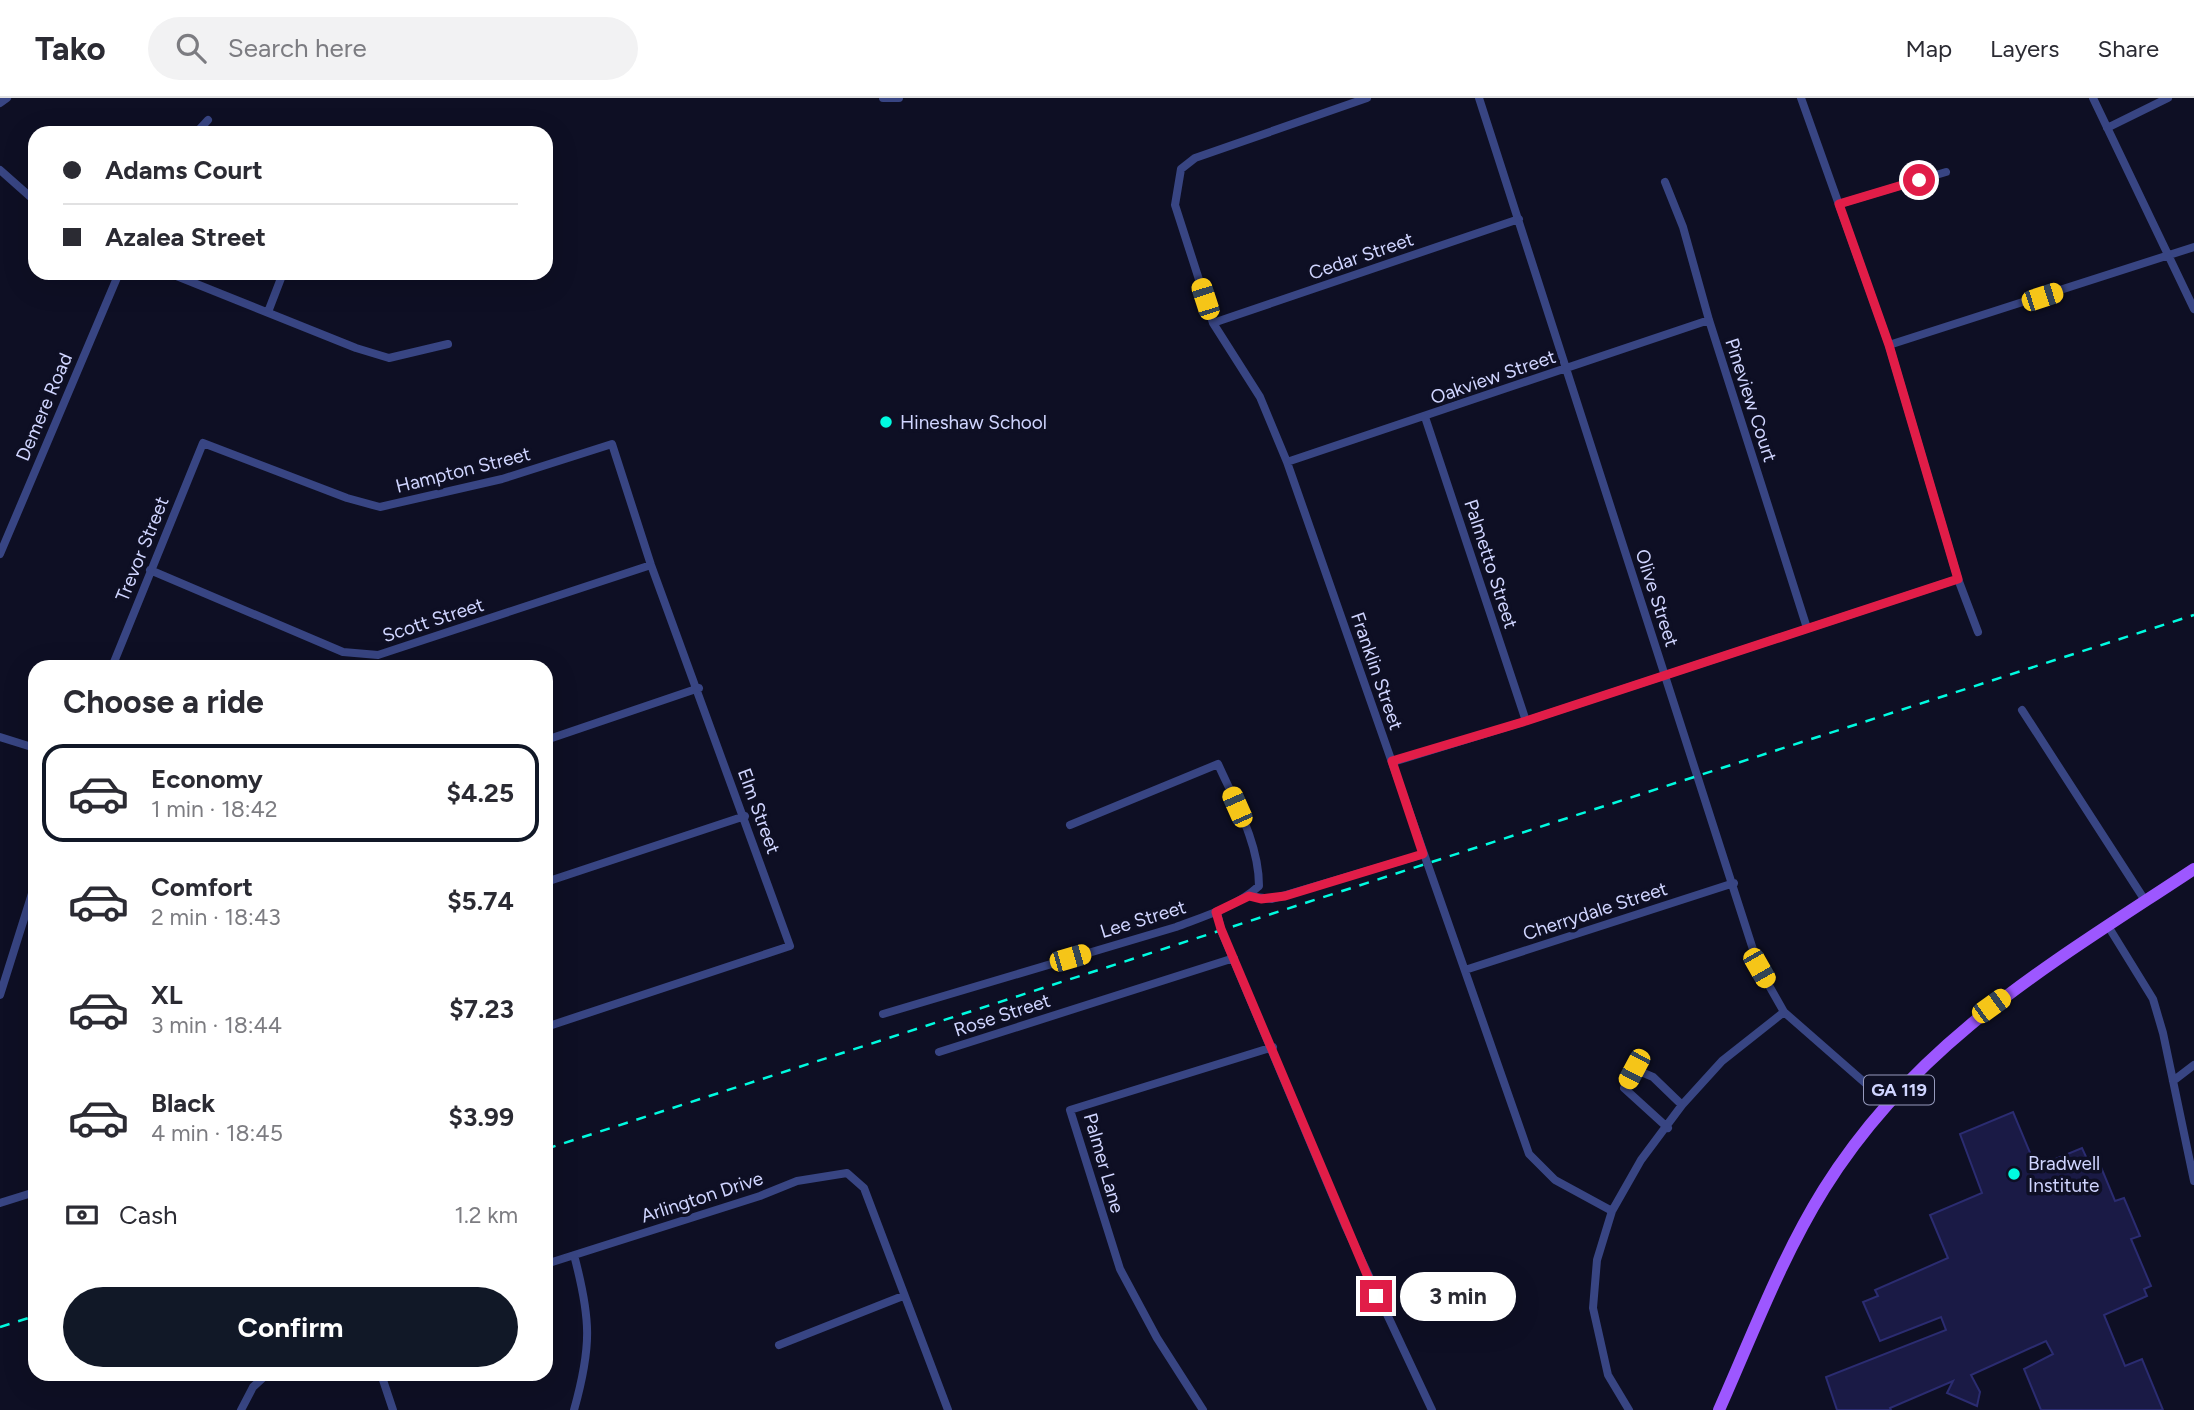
<!DOCTYPE html>
<meta charset="utf-8">
<style>
body{margin:0;font-family:Figtree,sans-serif;background:#f2f2f3;color:#2b2b33;height:100vh;display:flex;flex-direction:column;font-size:26px;white-space:nowrap}
*{box-sizing:border-box;margin:0}
p{font-size:23px;color:#7c7c81}
.icon{flex:none;width:38px;height:38px;fill:none;stroke:currentColor;stroke-width:2;stroke-linecap:round;stroke-linejoin:round}
.map{position:relative;flex:1;overflow:hidden}
.side{position:absolute;left:28px;top:562px;width:525px;height:721px;display:flex;flex-direction:column;background:#fff;border-radius:21px;box-shadow:0 7px 28px #0002}
.side>*{flex:none}
.banner{position:absolute;left:28px;top:28px;width:525px;height:154px;border-radius:21px;box-shadow:0 7px 28px #0002;display:grid;align-content:center;height:154px;padding:0 35px;background:#fff}
.end{position:absolute;width:32px;height:32px;margin:-16px;border:9px solid #e11d48;background:#fff;box-shadow:0 0 0 4px #fff}
.from{border-radius:50%}
.bubble{position:absolute;height:49px;border-radius:24px;background:#fff;box-shadow:0 7px 28px #0002;font-size:23px;font-weight:700;line-height:49px;text-align:center}
.car{position:absolute;width:21px;height:42px;margin:-21px -10px;border-radius:9px;box-shadow:0 0 5px 2px #0007;background:linear-gradient(#f5c518 24%,#345 0 40%,#f5c518 0 76%,#345 0 86%,#f5c518 0)}
.banner b{display:flex;align-items:center;gap:24px;height:66px;font-size:26px}
.banner b+b{border-top:2px solid #e1e1e2}
.banner i{width:18px;height:18px;background:#2b2b33}
ul{padding:0;list-style:none}
li{display:flex;align-items:center;gap:21px;height:98px;margin:0 14px 10px;padding:0 21px;border:4px solid transparent;border-radius:21px}
li div{flex:1}
li b{display:block;font-size:26px}
li em{font-style:normal;font-weight:700}
li.active{border-color:#111827}
li>.icon{width:63px;height:63px;stroke-width:1.5}
h2{padding:0 35px;font-size:32px;line-height:84px}
.pay{display:flex;align-items:center;gap:18px;height:77px;padding:0 35px;font-size:26px}
.pay p{margin-inline-start:auto}
.primary-button{display:flex;gap:14px;margin-top:auto;padding:14px 35px}
.primary-button a{flex:1;height:80px;border-radius:42px;background:#111827;color:#fff;font-size:28px;font-weight:700;line-height:80px;text-align:center}
header{display:flex;align-items:center;gap:42px;box-sizing:border-box;height:98px;padding:0 35px;background:#fff;border-bottom:2px solid #e1e1e2}
header strong{font-size:33px}
nav{display:flex;gap:38px;margin-inline-start:auto;font-size:24px}
.search{width:490px;height:63px;background:#f2f2f3;display:flex;align-items:center;gap:18px;box-sizing:border-box;padding:0 24px;border-radius:38px;color:#7c7c81;font-size:26px}
.map>svg:first-child{display:block}
</style>
<header>
<strong>Tako</strong>
<div class="search"><svg class="icon" aria-label="search" viewBox="0 0 24 24"><circle cx="10" cy="10" r="6"/><path d="M15 15l6 6"/></svg>Search here</div>
<nav><a>Map</a><a>Layers</a><a>Share</a></nav>
</header>
<div class="map">
<svg width="2194" height="1312" viewBox="0 0 2194 1312">
<rect width="100%" height="100%" fill="#0e0f24"/>
<!-- building -->
<path fill="#1a1a45" stroke="#2b2c71" stroke-width="2" d="M 2013,1014 L 2036,1069 L 2082,1050 L 2087,1061 L 2096,1057 L 2115,1103 L 2124,1100 L 2140,1138 L 2131,1141 L 2151,1188 L 2144,1191 L 2147,1198 L 2104,1217 L 2125,1268 L 2142,1261 L 2163,1312 L 2041,1312 L 2024,1271 L 2053,1256 L 2046,1243 L 1971,1277 L 1980,1294 L 1977,1308 L 1947,1295 L 1953,1283 L 1890,1310 L 1891,1312 L 1837,1312 L 1826,1279 L 1946,1232 L 1941,1219 L 1880,1243 L 1863,1204 L 1878,1198 L 1875,1192 L 1948,1160 L 1930,1117 L 1982,1095 L 1960,1036 Z"/>
<g fill="none" stroke-linecap="round" stroke-linejoin="round">
<!-- minor -->
<path stroke="#384583" stroke-width="8" d="M 883,0 L 899,0
M 1367,0 L 1195,60 L 1181,71 L 1175,107 L 1213,225 L 1260,299 L 1287,364 L 1529,1056 L 1555,1082 L 1612,1113
M 1479,0 L 1759,870 L 1784,914 L 1888,1005
M 1801,0 L 1889,247 L 1958,481 L 1978,534
M 2093,0 L 2194,211
M 0,5 L 7,0
M 2107,30 L 2168,0
M 196,35 L 208,22
M 0,72 L 35,103
M 1665,84 L 1683,129 L 1709,222 L 1807,530
M 1839,106 L 1946,74
M 169,175 L 356,250 L 389,260 L 448,246
M 268,214 L 283,175
M 1213,225 L 1519,121
M 1889,247 L 2194,149
M 1425,319 L 1526,623
M 1287,364 L 1709,222
M 0,456 L 119,175
M 150,472 L 343,554 L 378,557 L 651,467
M 112,569 L 203,345 L 347,400 L 380,409 L 502,381 L 612,346 L 651,467 L 790,848 L 546,929
M 2022,612 L 2146,804
M 0,639 L 35,650
M 546,642 L 699,590
M 1393,664 L 1526,623 L 1958,481
M 546,784 L 745,718
M 1249,798 L 1272,801 L 1424,756
M 1217,814 L 1221,832 L 1345,1127 L 1432,1312
M 2108,828 L 2153,901 L 2163,935 L 2194,1083
M 1465,872 L 1734,785
M 0,897 L 35,786
M 883,916 L 1176,829 C 1205,818 1236,809 1259,788 C 1259,745 1235,704 1218,666 L 1070,727
M 939,954 L 1234,860
M 2173,983 L 2194,967
M 1668,1030 L 1624,990 L 1634,971 L 1653,979 L 1682,1007
M 0,1105 L 35,1094
M 574,1157 C 591,1221 592,1248 574,1312
M 546,1166 L 760,1098 L 797,1083 L 847,1075 L 864,1090 L 948,1312
M 779,1247 L 903,1198
M 381,1276 L 393,1312
M 241,1312 L 253,1289 L 267,1276
M 1203,1312 L 1157,1240 L 1120,1171 L 1070,1012 L 1273,949
M 1629,1312 L 1608,1277 L 1593,1210 L 1597,1162 L 1612,1113 L 1641,1062 L 1682,1007 L 1722,963 L 1784,914"/>
<!-- primary -->
<path stroke="#9d57ff" stroke-width="12" d="M 1719,1312 C 1752,1238 1781,1160 1824,1091 C 1916,943 2052,865 2194,771"/>
<!-- rail -->
<path stroke="#00fbe0" stroke-width="2.5" stroke-dasharray="10 9" stroke-linecap="butt" d="M 546,1051 L 2194,517
M 0,1229 L 35,1218"/>
</g>
<g fill="none" stroke-linecap="round" stroke-linejoin="round">
<!-- route -->
<path stroke="#e11d48" stroke-width="9" d="M 1376,1198 L 1221,831 L 1216,814 L 1249,798 L 1261,801 L 1285,798 L 1423,756 L 1392,663 L 1526,623 L 1958,481 L 1889,247 L 1839,106 L 1919,82"/>
</g>
<!-- markers -->
<g fill="#00fbe0" stroke="#0e0f24" stroke-width="2.5">
<circle cx="886" cy="324" r="7"/>
<circle cx="2014" cy="1076" r="7"/>
</g>
<g text-anchor="middle" dominant-baseline="central" stroke-width="7" stroke-linejoin="round" paint-order="stroke">
<!-- shield labels -->
<rect fill="#0e0f24" stroke="#969abd" stroke-width="2" x="1864" y="977.5" width="70" height="29" rx="5"/>
<g font-size="18" font-weight="bold" fill="#d0d5ff">
<text x="1899" y="992">GA 119</text>
</g>
<!-- street labels -->
<g font-size="19" fill="#d0d5ff" stroke="#0e0f24">
<text transform="translate(1361 158) rotate(-19)">Cedar Street</text>
<text transform="translate(1493 279) rotate(-19)">Oakview Street</text>
<text transform="translate(1751 302) rotate(72)">Pineview Court</text>
<text transform="translate(44 309) rotate(-67)">Demere Road</text>
<text transform="translate(463 372) rotate(-14)">Hampton Street</text>
<text transform="translate(142 451) rotate(-68)">Trevor Street</text>
<text transform="translate(1491 466) rotate(72)">Palmetto Street</text>
<text transform="translate(1657 500) rotate(72)">Olive Street</text>
<text transform="translate(433 522) rotate(-18)">Scott Street</text>
<text transform="translate(1377 573) rotate(71)">Franklin Street</text>
<text transform="translate(759 713) rotate(70)">Elm Street</text>
<text transform="translate(1595 813) rotate(-18)">Cherrydale Street</text>
<text transform="translate(1143 821) rotate(-17)">Lee Street</text>
<text transform="translate(1002 917) rotate(-18)">Rose Street</text>
<text transform="translate(1104 1065) rotate(74)">Palmer Lane</text>
<text transform="translate(702 1099) rotate(-18)">Arlington Drive</text>
</g>
<!-- poi labels -->
<g font-size="19" fill="#d0d5ff" stroke="#0e0f24" text-anchor="start">
<text x="900" y="324">Hineshaw School</text>
<text x="2028" y="1065">Bradwell<tspan x="2028" dy="22">Institute</tspan></text>
</g>
</g>
</svg>
<i class="end from" style="left:1919px;top:82px"></i>
<i class="end" style="left:1376px;top:1198px"></i>
<div class="bubble" style="left:1400px;top:1174px;width:116px">3 min</div>
<i class="car" style="left:2042px;top:199px;rotate:72deg"></i>
<i class="car" style="left:1205px;top:201px;rotate:342deg"></i>
<i class="car" style="left:1237px;top:709px;rotate:336deg"></i>
<i class="car" style="left:1070px;top:860px;rotate:74deg"></i>
<i class="car" style="left:1759px;top:870px;rotate:150deg"></i>
<i class="car" style="left:1991px;top:908px;rotate:54deg"></i>
<i class="car" style="left:1634px;top:971px;rotate:208deg"></i>
<div class="banner">
<b><i class="from"></i>Adams Court</b>
<b><i></i>Azalea Street</b>
</div>
<section class="side">
<h2>Choose a ride</h2>
<ul>
<li class="active"><svg class="icon" aria-label="car" viewBox="0 0 24 24"><path d="M5 17H2v-5l4-1 3-4h7l3 4 3 1v5h-3M9 17h6M6 11h13"/><circle cx="7" cy="17" r="2"/><circle cx="17" cy="17" r="2"/></svg><div><b>Economy</b><p>1 min · 18:42</p></div><em>$4.25</em></li>
<li><svg class="icon" aria-label="car" viewBox="0 0 24 24"><path d="M5 17H2v-5l4-1 3-4h7l3 4 3 1v5h-3M9 17h6M6 11h13"/><circle cx="7" cy="17" r="2"/><circle cx="17" cy="17" r="2"/></svg><div><b>Comfort</b><p>2 min · 18:43</p></div><em>$5.74</em></li>
<li><svg class="icon" aria-label="car" viewBox="0 0 24 24"><path d="M5 17H2v-5l4-1 3-4h7l3 4 3 1v5h-3M9 17h6M6 11h13"/><circle cx="7" cy="17" r="2"/><circle cx="17" cy="17" r="2"/></svg><div><b>XL</b><p>3 min · 18:44</p></div><em>$7.23</em></li>
<li><svg class="icon" aria-label="car" viewBox="0 0 24 24"><path d="M5 17H2v-5l4-1 3-4h7l3 4 3 1v5h-3M9 17h6M6 11h13"/><circle cx="7" cy="17" r="2"/><circle cx="17" cy="17" r="2"/></svg><div><b>Black</b><p>4 min · 18:45</p></div><em>$3.99</em></li>
</ul>
<div class="pay"><svg class="icon" aria-label="cash" viewBox="0 0 24 24"><path d="M3 7h18v10H3z"/><circle cx="12" cy="12" r="2"/></svg>Cash<p>1.2 km</p></div>
<div class="primary-button"><a>Confirm</a></div>
</section>
</div>
